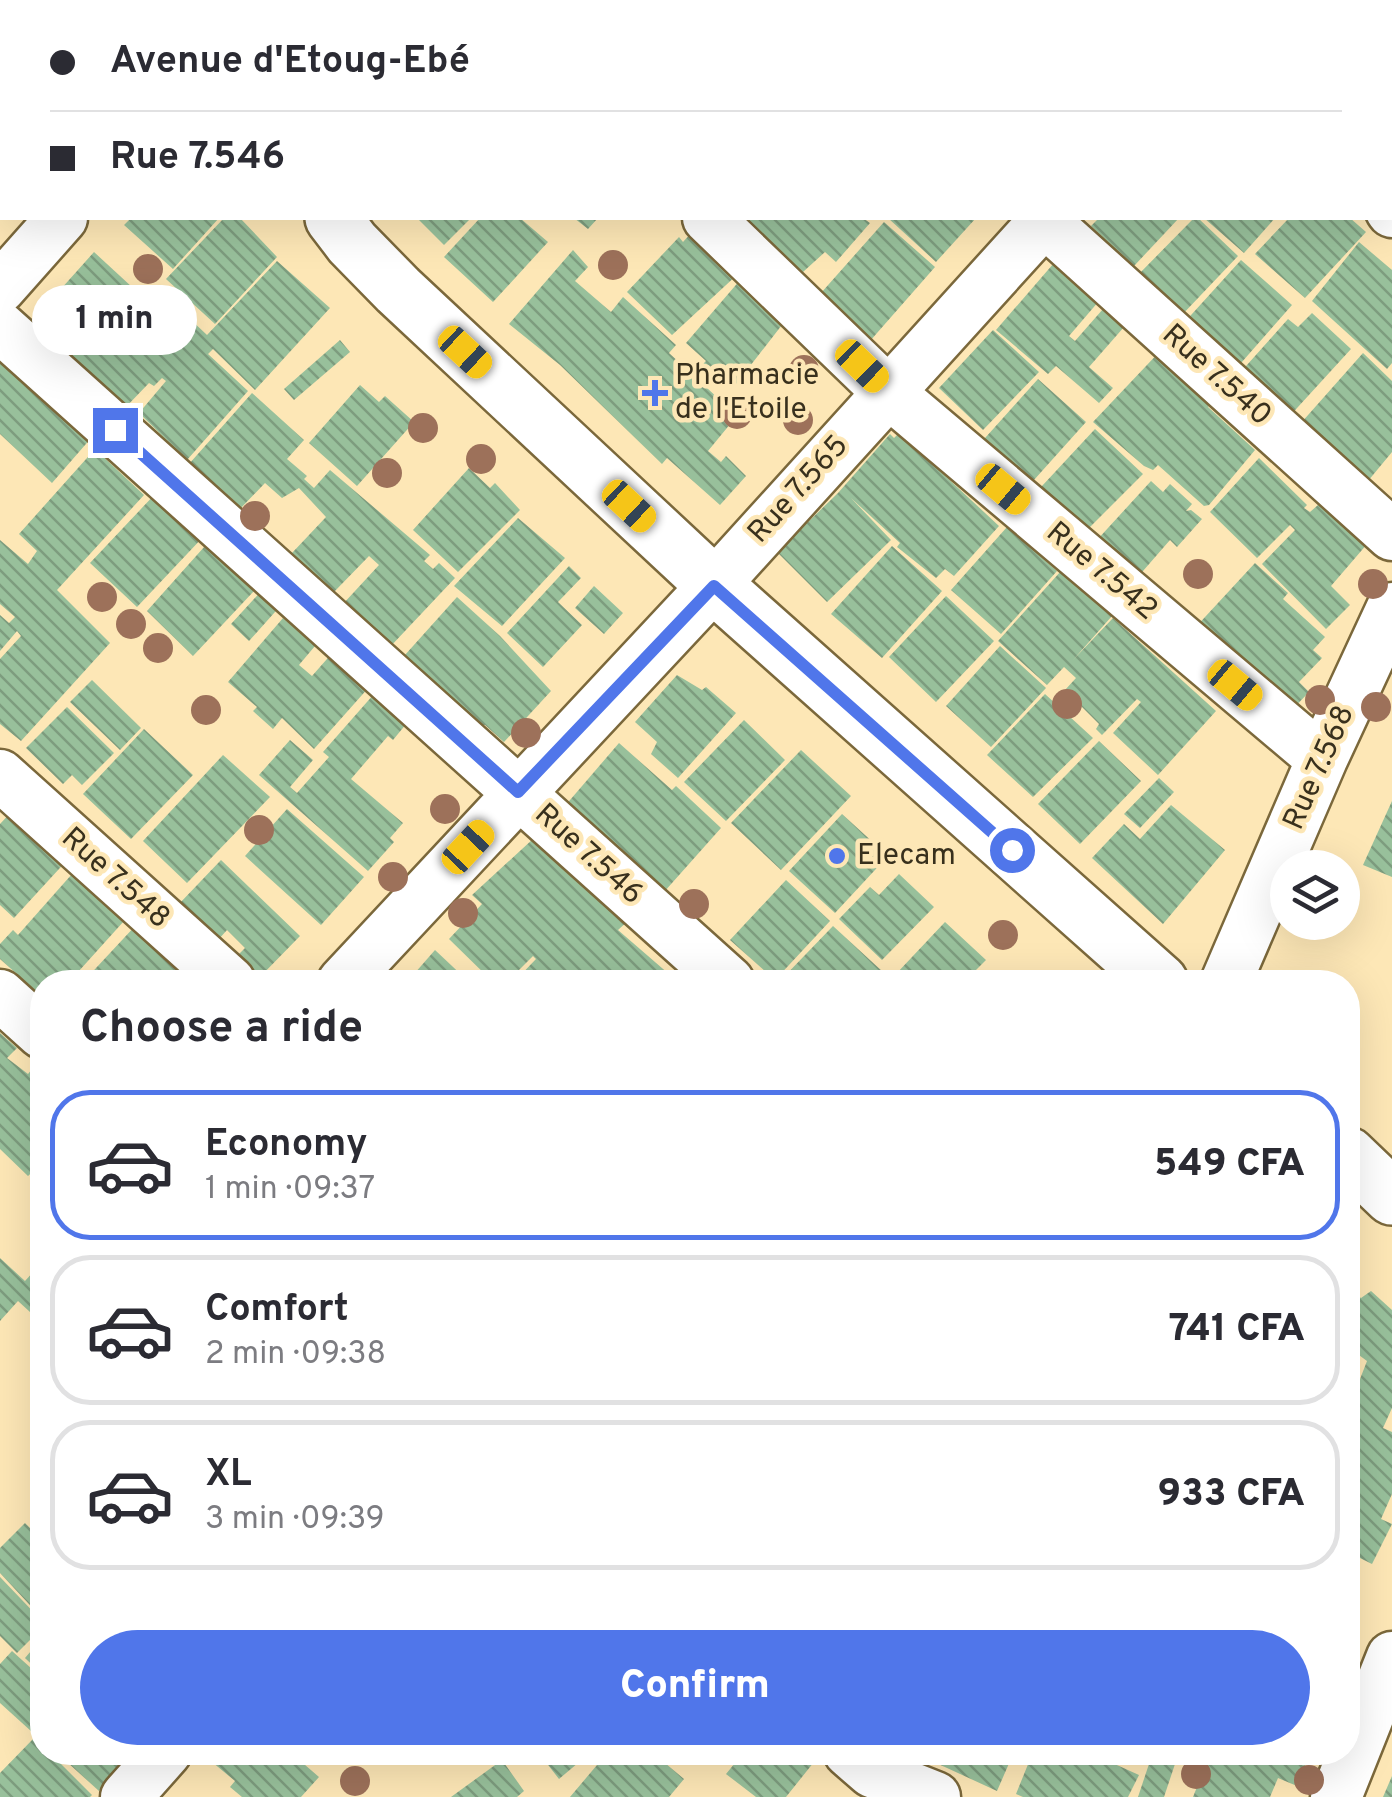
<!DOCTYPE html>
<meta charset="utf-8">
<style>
body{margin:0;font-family:Overpass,sans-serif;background:#f7f7f7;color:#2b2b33;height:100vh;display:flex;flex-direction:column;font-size:38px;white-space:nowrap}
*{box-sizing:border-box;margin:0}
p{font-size:32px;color:#7c7c81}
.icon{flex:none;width:55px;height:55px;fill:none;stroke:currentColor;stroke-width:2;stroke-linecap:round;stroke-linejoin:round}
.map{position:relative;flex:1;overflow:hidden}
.drawer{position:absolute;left:30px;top:970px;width:1330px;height:795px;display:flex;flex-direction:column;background:#fff;border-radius:40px;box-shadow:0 10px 40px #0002}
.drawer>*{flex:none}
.guide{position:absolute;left:0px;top:0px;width:1392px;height:220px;box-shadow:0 10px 40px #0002;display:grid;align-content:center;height:220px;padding:0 50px;background:#fff}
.buttons{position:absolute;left:1270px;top:850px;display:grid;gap:20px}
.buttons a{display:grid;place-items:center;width:90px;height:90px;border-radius:50%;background:#fff;box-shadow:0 10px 40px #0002;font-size:50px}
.end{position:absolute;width:45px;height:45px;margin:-22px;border:12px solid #5076ea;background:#fff;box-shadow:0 0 0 5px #fff}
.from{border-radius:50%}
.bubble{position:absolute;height:70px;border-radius:35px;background:#fff;box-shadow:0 10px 40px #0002;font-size:32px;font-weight:800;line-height:70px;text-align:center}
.car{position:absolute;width:30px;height:60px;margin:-30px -15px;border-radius:12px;box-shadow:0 0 8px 2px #0007;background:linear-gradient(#f5c518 24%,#345 0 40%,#f5c518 0 76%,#345 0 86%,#f5c518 0)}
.guide b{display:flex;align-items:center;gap:35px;height:95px;font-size:38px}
.guide b+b{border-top:2px solid #e1e1e2}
.guide i{width:25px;height:25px;background:#2b2b33}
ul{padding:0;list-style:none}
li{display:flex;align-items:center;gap:30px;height:150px;margin:0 20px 15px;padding:0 30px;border:5px solid #e1e1e2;border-radius:40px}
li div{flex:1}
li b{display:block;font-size:38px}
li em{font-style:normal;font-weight:800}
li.current{border-color:#5076ea}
li>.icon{width:90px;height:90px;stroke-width:1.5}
h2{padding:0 50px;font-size:45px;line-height:120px}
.action{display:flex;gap:20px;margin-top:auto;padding:20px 50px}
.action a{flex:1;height:115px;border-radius:60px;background:#5076ea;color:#fff;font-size:40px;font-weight:800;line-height:115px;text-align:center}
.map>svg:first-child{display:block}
</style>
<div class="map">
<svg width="1392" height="1797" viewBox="0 0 1392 1797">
<defs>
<pattern id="building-back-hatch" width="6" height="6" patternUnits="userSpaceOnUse" patternTransform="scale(2.5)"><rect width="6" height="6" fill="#98c09b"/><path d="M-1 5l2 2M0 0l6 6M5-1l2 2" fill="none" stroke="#7d9c7e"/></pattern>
</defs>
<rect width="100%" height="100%" fill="#fde7b6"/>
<!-- building -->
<path fill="url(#building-back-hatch)" d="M 131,218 L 219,218 L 173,269 L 124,225 Z
M 224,218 L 240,218 L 277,257 L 215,324 L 166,279 Z
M 417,218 L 471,218 L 444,245 Z
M 480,218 L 520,218 L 548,242 L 493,302 L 444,257 Z
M 574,218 L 598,218 L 588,229 Z
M 743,218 L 863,218 L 870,223 L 836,262 L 825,252 L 803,272 Z
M 888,218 L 976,218 L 936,262 Z
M 1099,218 L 1179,218 L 1134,266 L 1091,226 Z
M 1194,218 L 1198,218 L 1238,256 L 1180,317 L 1137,276 Z
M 1204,218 L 1275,218 L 1244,253 Z
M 1289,218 L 1350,218 L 1366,232 L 1305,298 L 1255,254 Z
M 884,222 L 935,267 L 870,341 L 821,293 Z
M 692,232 L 739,273 L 672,335 L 627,292 L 679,237 L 683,242 Z
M 1359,242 L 1392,270 L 1392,363 L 1387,369 L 1312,301 Z
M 573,250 L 588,267 L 575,281 L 611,312 L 623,297 L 676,345 L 669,353 L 720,400 L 714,407 L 731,423 L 708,451 L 721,462 L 726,456 L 746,476 L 720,505 L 667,458 L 662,464 L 560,365 L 509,324 Z
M 94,252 L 145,299 L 156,287 L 207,335 L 277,261 L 330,308 L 255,390 L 213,349 L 208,354 L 248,391 L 187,460 L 139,413 L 166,381 L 162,378 L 154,386 L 149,383 L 124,409 L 35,318 Z
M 1060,256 L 1105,294 L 1069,336 L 1075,341 L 1110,301 L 1131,319 L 1089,367 L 1113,388 L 1099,403 L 1056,366 L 1048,374 L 996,330 Z
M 1241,260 L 1292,305 L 1234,371 L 1182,325 Z
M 741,279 L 785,321 L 733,388 L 715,369 L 707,377 L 698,369 L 706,361 L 686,343 Z
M 1312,313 L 1351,349 L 1287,419 L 1238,375 L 1288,319 L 1298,327 Z
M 993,330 L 1039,372 L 983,430 L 939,388 Z
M 340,340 L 350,352 L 294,400 L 284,389 Z
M 1164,347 L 1218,396 L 1208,407 L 1255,450 L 1209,505 L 1204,506 L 1158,465 L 1153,470 L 1144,466 L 1093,422 Z
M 1363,353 L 1392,381 L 1392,452 L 1368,481 L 1293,432 Z
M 0,357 L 92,437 L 52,483 L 0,434 Z
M 1038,379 L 1086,422 L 1025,490 L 977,447 Z
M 360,385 L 379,402 L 385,396 L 414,422 L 357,486 L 309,443 Z
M 252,393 L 304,440 L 287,459 L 307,476 L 304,479 L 314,488 L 330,470 L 430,555 L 424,561 L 433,569 L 439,563 L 455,578 L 389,648 L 343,604 L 379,565 L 369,556 L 334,592 L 292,553 L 326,517 L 299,488 L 282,498 L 265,483 L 239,510 L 189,464 Z
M 1095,429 L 1143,474 L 1077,540 L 1029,500 Z
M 899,433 L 999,526 L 954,576 L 945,569 L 936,578 L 897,547 L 900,543 L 851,498 L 891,540 L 827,602 L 777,552 L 838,493 L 890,434 L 894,438 Z
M 95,449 L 144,495 L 57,590 L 110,643 L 21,741 L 0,724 L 0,659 L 21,636 L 17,631 L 0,651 L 0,615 L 9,623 L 15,617 L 0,604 L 0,540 L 28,564 L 37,551 L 19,534 Z
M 1259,458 L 1307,505 L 1304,508 L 1310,512 L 1326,498 L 1368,543 L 1331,586 L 1350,605 L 1326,629 L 1262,564 L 1295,530 L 1290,525 L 1257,558 L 1210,512 Z
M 469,468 L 490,488 L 495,483 L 520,510 L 458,572 L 413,530 Z
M 1151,481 L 1163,492 L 1170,484 L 1192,504 L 1186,511 L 1191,510 L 1202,519 L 1177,547 L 1170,540 L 1136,579 L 1097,540 Z
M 157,492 L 204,536 L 137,607 L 90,563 Z
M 518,518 L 565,558 L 502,626 L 454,586 Z
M 1007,527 L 1057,571 L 1001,634 L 951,590 Z
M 205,546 L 254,591 L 193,656 L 147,611 Z
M 892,546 L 942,591 L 882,658 L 831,614 Z
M 1255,563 L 1288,593 L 1283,599 L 1325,637 L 1313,650 L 1322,658 L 1299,682 L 1309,692 L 1290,712 L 1193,630 Z
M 569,566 L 581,578 L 558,602 L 582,625 L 543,667 L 507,633 Z
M 1061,571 L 1112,616 L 1073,660 L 1113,618 L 1216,711 L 1158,775 L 1113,733 L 1141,702 L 1137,699 L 1102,735 L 1096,729 L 1099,724 L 1065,690 L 1076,678 L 1064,667 L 1047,685 L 998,641 Z
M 594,586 L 623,613 L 604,634 L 575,608 Z
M 265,587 L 283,603 L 249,641 L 231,624 Z
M 946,596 L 994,641 L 936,702 L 889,657 Z
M 457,597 L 500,636 L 551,691 L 504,742 L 485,725 L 479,726 L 396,665 Z
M 283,618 L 315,646 L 299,665 L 312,676 L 334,651 L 370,686 L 314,749 L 282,718 L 273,729 L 253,711 L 257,707 L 228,682 Z
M 1000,646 L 1046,688 L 991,747 L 946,706 Z
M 677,675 L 702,690 L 706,687 L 736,713 L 678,778 L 651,754 L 657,742 L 635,722 Z
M 92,680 L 141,728 L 120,750 L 70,702 Z
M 374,694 L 407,723 L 393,740 L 388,736 L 351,779 L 403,823 L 390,838 L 394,842 L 368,871 L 259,775 L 290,740 L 313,760 L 290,787 L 297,793 L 329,757 L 323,752 Z
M 1045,694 L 1093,738 L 1033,797 L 987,755 Z
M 67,707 L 114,753 L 82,785 L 72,775 L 63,784 L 26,748 Z
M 744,720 L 785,760 L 726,821 L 684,782 Z
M 144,729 L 193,775 L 131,839 L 83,794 Z
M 1099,741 L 1141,781 L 1080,844 L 1038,804 Z
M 619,743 L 672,790 L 676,786 L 721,828 L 656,901 L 564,807 Z
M 801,750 L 851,796 L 781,870 L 731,823 Z
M 223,755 L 270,797 L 187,883 L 143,841 Z
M 1159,778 L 1174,792 L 1140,828 L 1124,814 Z
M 1392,801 L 1392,877 L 1363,865 Z
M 1171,805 L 1225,850 L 1163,924 L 1092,858 L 1124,824 L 1140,839 Z
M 14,809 L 70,857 L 14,918 L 0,905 L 0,824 Z
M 287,809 L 364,877 L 321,925 L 245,856 Z
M 842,814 L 888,856 L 835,913 L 789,871 Z
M 534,838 L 629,920 L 618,930 L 670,975 L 663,982 L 514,982 L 536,959 L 533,956 L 507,982 L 493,982 L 449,939 L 482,904 L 472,895 Z
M 221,860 L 300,936 L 258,979 L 235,958 L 245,948 L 227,930 L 218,940 L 179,904 Z
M 72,874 L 124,921 L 69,982 L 42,982 L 36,991 L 0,959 L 0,944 L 13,930 L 18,935 Z
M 899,874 L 934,907 L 882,960 L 839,919 L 870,887 L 879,895 Z
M 786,880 L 830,921 L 775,980 L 730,940 Z
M 945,922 L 986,960 L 964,982 L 905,982 L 896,974 Z
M 137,924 L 188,969 L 175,982 L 83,982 Z
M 833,926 L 883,972 L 878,978 L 883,982 L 779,982 Z
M 435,950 L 469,982 L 407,982 Z
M 1008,970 L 1021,982 L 996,982 Z
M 980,972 L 991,982 L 969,982 Z
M 0,1033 L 17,1048 L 7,1058 L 28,1074 L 42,1057 L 42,1163 L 28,1176 L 0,1149 Z
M 0,1258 L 25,1281 L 36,1269 L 42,1275 L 42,1323 L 18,1301 L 0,1321 Z
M 1348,1288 L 1361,1298 L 1371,1291 L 1392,1310 L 1392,1408 L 1383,1428 L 1392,1432 L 1392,1494 L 1381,1519 L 1392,1524 L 1372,1564 L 1360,1558 L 1356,1565 L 1348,1561 L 1348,1410 L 1367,1361 L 1348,1347 Z
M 25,1523 L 42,1540 L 42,1618 L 0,1573 L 0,1548 Z
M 0,1577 L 42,1621 L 42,1628 L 17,1653 L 0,1636 Z
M 42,1638 L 42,1674 L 25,1658 Z
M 12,1651 L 42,1678 L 42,1741 L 0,1703 L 0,1664 Z
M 34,1738 L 42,1747 L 42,1752 L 49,1752 L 92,1795 L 90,1797 L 0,1797 L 0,1773 Z
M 56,1752 L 126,1752 L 131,1757 L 99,1791 Z
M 200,1752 L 290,1752 L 319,1777 L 301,1797 L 242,1797 L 230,1787 L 235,1781 Z
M 538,1752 L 591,1752 L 559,1779 Z
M 608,1752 L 652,1752 L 684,1779 L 669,1797 L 570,1797 Z
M 744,1752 L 803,1752 L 814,1762 L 786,1797 L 756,1797 L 726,1774 Z
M 922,1752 L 1014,1752 L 997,1791 L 921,1756 Z
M 1033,1752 L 1088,1752 L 1139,1775 L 1128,1797 L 1023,1797 L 1016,1794 Z
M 1153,1752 L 1179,1752 L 1164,1797 L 1138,1797 Z
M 1211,1752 L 1294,1752 L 1308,1758 L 1297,1786 L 1278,1778 L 1270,1797 L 1193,1797 Z
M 502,1760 L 524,1791 L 517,1797 L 451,1797 Z
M 1392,1776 L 1392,1797 L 1383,1797 Z"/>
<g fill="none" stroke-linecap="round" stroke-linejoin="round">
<!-- minor casing -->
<g stroke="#7b683b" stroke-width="55">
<path id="minor" d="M 483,0 L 486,2
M 804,0 L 807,2
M 1180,0 L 1182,2
M 1245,2 L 1247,0
M 1390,209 L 1392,212
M 708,218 L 887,391 L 1322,759
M 1041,218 L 1392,535
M 0,288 L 62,218
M 0,327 L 729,982
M 0,775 L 230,982
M 343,982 L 714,585 L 1047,218
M 1226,982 L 1322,759 L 1392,608
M 0,995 L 42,1033
M 849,1752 L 872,1772 L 935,1797
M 126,1797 L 166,1752
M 1336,1797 L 1392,1657"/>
</g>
<!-- major casing -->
<g stroke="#7b683b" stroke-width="60">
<path id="major" d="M 243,0 L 244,2
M 333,218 L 352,243 L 398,290 L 714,585 L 1160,982
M 1348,1155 L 1392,1197"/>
</g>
<!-- minor -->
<use href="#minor" stroke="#fff" stroke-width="50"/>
<!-- major -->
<use href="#major" stroke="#fff" stroke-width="55"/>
</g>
<!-- trees -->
<g fill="#9d715a">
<circle cx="613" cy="265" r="15"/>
<circle cx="148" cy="269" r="15"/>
<circle cx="804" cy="370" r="15"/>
<circle cx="737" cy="414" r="15"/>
<circle cx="798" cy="420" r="15"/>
<circle cx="423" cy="428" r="15"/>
<circle cx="481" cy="459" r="15"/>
<circle cx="387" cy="473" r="15"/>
<circle cx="255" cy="516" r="15"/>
<circle cx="1198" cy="574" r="15"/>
<circle cx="1373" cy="584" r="15"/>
<circle cx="102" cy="597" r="15"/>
<circle cx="131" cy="624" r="15"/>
<circle cx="158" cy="648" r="15"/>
<circle cx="1320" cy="700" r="15"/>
<circle cx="1067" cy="704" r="15"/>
<circle cx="1376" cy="707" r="15"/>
<circle cx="206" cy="710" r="15"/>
<circle cx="526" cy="733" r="15"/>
<circle cx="445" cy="809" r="15"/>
<circle cx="259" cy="830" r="15"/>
<circle cx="393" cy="877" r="15"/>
<circle cx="694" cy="904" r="15"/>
<circle cx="463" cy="913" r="15"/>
<circle cx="1003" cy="935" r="15"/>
<circle cx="1196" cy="1774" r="15"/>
<circle cx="1309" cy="1780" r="15"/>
<circle cx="355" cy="1781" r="15"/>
</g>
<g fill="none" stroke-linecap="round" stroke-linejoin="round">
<!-- route -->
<path stroke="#5076ea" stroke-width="12" d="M 115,430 L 518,792 L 714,586 L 1012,850"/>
</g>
<!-- markers -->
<g fill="#5076ea" stroke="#fde7b6" stroke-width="4">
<path d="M650 378h10v10h10v10h-10v10h-10v-10h-10v-10h10z"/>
<circle cx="837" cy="856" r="10"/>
</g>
<g text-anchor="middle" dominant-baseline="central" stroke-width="9" stroke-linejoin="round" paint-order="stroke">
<!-- poi labels -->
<g font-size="30" fill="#38301d" stroke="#fde7b6" text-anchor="start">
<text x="675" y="376">Pharmacie<tspan x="675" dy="34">de l'Etoile</tspan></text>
<text x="857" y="856">Elecam</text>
</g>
<!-- street labels -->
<g font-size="30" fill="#38301d" stroke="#fde7b6">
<text transform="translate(1216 376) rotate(42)">Rue 7.540</text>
<text transform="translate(799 490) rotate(-48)">Rue 7.565</text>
<text transform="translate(1101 572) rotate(40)">Rue 7.542</text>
<text transform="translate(1320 768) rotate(-66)">Rue 7.568</text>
<text transform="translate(588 855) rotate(42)">Rue 7.546</text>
<text transform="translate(115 879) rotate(42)">Rue 7.548</text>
</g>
</g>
</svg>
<div class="buttons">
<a><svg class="icon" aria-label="layers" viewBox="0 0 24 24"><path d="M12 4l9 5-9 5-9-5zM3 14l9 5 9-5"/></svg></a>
</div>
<i class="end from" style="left:1012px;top:850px"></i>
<i class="end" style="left:115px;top:430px"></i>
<div class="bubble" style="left:32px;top:285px;width:165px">1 min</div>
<i class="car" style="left:465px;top:352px;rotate:133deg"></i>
<i class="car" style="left:862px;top:366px;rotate:134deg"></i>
<i class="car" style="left:1003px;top:489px;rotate:130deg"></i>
<i class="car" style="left:629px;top:506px;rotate:133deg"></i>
<i class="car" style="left:1235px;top:685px;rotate:130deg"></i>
<i class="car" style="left:468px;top:847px;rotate:43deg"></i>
<div class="guide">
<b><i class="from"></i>Avenue d'Etoug-Ebé</b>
<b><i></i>Rue 7.546</b>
</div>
<section class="drawer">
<h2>Choose a ride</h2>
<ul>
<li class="current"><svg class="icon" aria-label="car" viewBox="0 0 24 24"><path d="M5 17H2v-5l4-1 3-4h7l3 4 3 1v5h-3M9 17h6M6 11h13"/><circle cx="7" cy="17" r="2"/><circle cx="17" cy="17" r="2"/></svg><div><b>Economy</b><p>1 min · 09:37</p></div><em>549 CFA</em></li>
<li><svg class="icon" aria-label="car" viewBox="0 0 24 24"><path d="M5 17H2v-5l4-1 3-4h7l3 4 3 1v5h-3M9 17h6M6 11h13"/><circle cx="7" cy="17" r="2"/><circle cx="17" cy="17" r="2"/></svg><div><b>Comfort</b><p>2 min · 09:38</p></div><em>741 CFA</em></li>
<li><svg class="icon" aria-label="car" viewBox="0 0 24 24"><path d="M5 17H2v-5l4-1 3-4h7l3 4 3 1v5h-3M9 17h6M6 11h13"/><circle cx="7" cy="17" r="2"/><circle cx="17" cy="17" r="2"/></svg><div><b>XL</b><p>3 min · 09:39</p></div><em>933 CFA</em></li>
</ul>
<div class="action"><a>Confirm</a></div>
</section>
</div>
